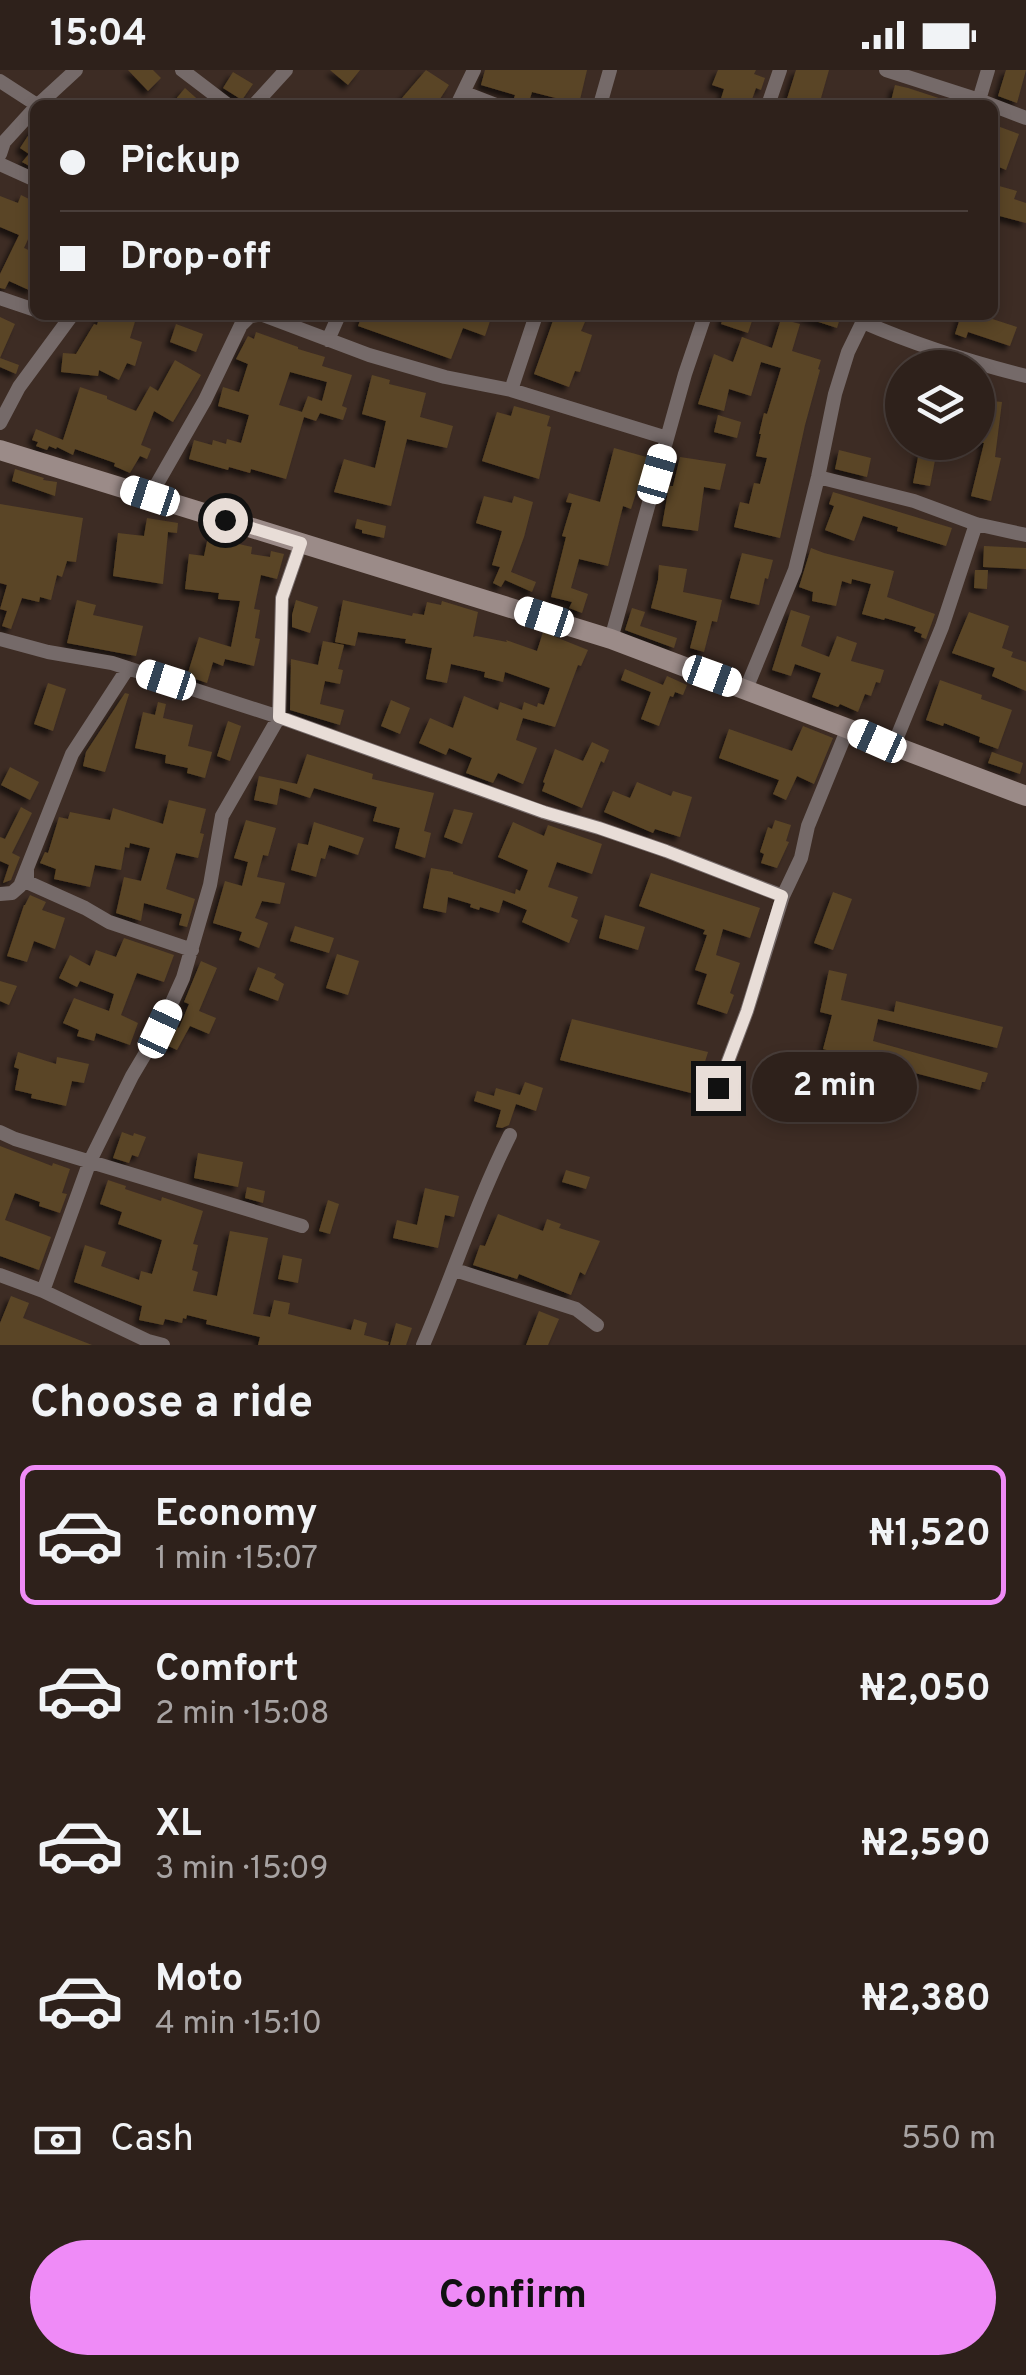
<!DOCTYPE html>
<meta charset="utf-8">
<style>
body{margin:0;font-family:Overpass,sans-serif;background:#3a2e28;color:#f1f3f6;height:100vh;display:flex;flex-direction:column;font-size:38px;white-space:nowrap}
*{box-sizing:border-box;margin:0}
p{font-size:32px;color:#a7a3a3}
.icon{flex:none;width:55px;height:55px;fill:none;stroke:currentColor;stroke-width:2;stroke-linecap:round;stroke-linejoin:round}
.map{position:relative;height:1275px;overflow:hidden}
.drawer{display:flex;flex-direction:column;background:#2e211b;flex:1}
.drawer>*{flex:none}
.hud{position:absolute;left:30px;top:30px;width:968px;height:220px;border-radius:15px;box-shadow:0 5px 15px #0003,0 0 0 2px #493e3a;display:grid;align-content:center;height:220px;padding:0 30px;background:#2e211b}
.buttons{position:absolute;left:885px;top:280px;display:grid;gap:20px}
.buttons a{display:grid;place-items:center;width:110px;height:110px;border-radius:50%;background:#2e211b;box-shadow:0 5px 15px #0003,0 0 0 2px #493e3a;font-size:50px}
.end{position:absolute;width:45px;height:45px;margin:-22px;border:12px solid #e8ddd7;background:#111;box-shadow:0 0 0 5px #111}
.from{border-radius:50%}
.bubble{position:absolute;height:70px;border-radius:35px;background:#2e211b;box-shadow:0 5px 15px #0003,0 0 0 2px #493e3a;font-size:32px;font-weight:700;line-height:70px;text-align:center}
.car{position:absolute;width:30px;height:60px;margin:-30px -15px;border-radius:12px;box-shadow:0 0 8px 2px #0007;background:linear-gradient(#fff 24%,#345 0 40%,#fff 0 76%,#345 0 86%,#fff 0)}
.hud b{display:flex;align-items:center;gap:35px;height:95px;font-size:38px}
.hud b+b{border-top:2px solid #493e3a}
.hud i{width:25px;height:25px;background:#f1f3f6}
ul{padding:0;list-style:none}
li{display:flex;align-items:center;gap:30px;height:140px;margin:0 20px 15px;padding:0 10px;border:5px solid transparent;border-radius:15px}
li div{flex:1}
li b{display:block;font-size:38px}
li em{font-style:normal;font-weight:700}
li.current{border-color:#ef8bf7}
li>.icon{width:90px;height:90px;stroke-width:1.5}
h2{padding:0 30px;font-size:45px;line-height:120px}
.pay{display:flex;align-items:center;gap:25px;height:110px;padding:0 30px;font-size:38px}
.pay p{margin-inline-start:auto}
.cta{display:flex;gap:20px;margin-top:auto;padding:20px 30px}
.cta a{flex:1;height:115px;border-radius:60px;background:#ef8bf7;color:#111;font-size:40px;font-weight:700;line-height:115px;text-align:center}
.status{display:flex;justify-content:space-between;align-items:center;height:70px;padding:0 50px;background:#2e211b;direction:ltr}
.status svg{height:28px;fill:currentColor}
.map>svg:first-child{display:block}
</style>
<div class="status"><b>15:04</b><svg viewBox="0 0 49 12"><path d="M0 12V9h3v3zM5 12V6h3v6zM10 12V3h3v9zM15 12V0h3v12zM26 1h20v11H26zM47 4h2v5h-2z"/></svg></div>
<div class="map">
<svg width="1026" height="1275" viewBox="0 0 1026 1275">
<defs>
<filter id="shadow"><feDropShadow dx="-4.5" dy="4.5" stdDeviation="2.5" flood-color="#0009"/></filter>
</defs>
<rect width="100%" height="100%" fill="#3d2c24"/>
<!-- building -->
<path fill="#5a4526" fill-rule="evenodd" filter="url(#shadow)" d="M 128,0 L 153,0 L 161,8 L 148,21 Z
M 330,0 L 360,0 L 348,15 Z
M 426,0 L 449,15 L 436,35 L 396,35 Z
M 485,0 L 587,0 L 579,34 L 532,22 L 528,35 L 513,31 L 515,25 L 481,15 Z
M 718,0 L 756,0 L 754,4 L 765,8 L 761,20 L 756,18 L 750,35 L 719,35 L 724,19 L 712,15 Z
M 796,0 L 829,0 L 819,35 L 785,35 Z
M 1006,0 L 1026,0 L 1017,33 L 998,26 Z
M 233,2 L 253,14 L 242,30 L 223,18 Z
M 895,15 L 908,18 L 960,35 L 890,35 Z
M 185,18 L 204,35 L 171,35 Z
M 992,54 L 1019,64 L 1006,100 L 992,94 Z
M 35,55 L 35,95 L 33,98 L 22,92 L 29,84 L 20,78 Z
M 992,114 L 1017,121 L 1014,129 L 1026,133 L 1026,153 L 992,144 Z
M 21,125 L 35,132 L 35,154 L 24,178 L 35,183 L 35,213 L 31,221 L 9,211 L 5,219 L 0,218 L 0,204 L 19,165 L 0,157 L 0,126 L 18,133 Z
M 100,245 L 137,245 L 130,268 L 142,272 L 135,296 L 127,293 L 119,310 L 99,300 L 98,306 L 61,302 L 63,283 L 76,284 L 94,254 L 97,255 Z
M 362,245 L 424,245 L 434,248 L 435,245 L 440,245 L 455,250 L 457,245 L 492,245 L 485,266 L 463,258 L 451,289 L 358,256 Z
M 555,245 L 588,245 L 581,261 L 592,265 L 580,302 L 575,301 L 569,317 L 534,304 Z
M 724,245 L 754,245 L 748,263 L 721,254 Z
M 804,245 L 841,245 L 837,258 L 803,247 Z
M 961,245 L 980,245 L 1017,257 L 1010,276 L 968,262 L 966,268 L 955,264 Z
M 0,247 L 15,254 L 0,288 L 19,295 L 16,304 L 0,297 Z
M 781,249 L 800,254 L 792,281 L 821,290 L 818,299 L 820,300 L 805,355 L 780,468 L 734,457 L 740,432 L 749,434 L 754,413 L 760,414 L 767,388 L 756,386 L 761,364 L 759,364 L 764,343 L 767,344 L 781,298 L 761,292 L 751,326 L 729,319 L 724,341 L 698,334 L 714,284 L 733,292 L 742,267 L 772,278 Z
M 176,254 L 203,264 L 196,282 L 170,272 Z
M 256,262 L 298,277 L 298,279 L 325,287 L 322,296 L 352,305 L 342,336 L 347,338 L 343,350 L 320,343 L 316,351 L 304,347 L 286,409 L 251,399 L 250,403 L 229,397 L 228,400 L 189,389 L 194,370 L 212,375 L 213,370 L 226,374 L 227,369 L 241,373 L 249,345 L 218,336 L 223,317 L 239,322 L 248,294 L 236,289 L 248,266 L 254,269 ZM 290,302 L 327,312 L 322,331 L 308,326 L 302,342 L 279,335 Z
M 175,290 L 201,305 L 173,352 L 154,341 L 141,375 L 151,379 L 147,389 L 140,386 L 130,403 L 114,396 L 115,393 L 75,379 L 73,385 L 57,377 L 56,379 L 49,376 L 47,380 L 44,379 L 36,376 L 38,372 L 32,370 L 36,359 L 63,370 L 80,317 L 107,326 L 107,329 L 136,341 L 150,316 L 158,321 Z
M 372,305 L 390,310 L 389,314 L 426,323 L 420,347 L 453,356 L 447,378 L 407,369 L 391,436 L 334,422 L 344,389 L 375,398 L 386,351 L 362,344 Z
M 983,330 L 1002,332 L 995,387 L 1001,388 L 991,431 L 971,426 L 984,373 L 978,372 Z
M 514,336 L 550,346 L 547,356 L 551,357 L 539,409 L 482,391 L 497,342 L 511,346 Z
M 718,345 L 741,352 L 737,368 L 714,362 Z
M 614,378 L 650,388 L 641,422 L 637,420 L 631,439 L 623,436 L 608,496 L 579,489 L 571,518 L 588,524 L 582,543 L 569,538 L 572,532 L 551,527 L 566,467 L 562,466 L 572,433 L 566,432 L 569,423 L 600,432 Z
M 839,380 L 871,388 L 867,407 L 835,399 Z
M 919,382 L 936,385 L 930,416 L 913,413 Z
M 680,387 L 726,394 L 720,420 L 704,417 L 698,461 L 662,456 L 669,416 L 673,416 Z
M 15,399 L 44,408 L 43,410 L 57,412 L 55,426 L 12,411 Z
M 833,422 L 952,458 L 946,476 L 897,461 L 898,457 L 863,446 L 854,471 L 825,460 L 834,436 L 829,434 Z
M 484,426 L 512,433 L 514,426 L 533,432 L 524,467 L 511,502 L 536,512 L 532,522 L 505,510 L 501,517 L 493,513 L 500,497 L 492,495 L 502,461 L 476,453 Z
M 0,434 L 83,448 L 76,492 L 67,491 L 62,507 L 57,505 L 51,530 L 40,527 L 39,532 L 22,528 L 11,559 L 2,556 L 7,541 L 0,539 L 7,515 L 0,513 Z
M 147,448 L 178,453 L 177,463 L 168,462 L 163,514 L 113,506 L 118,463 L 144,466 Z
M 357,449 L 386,456 L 384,468 L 362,463 L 362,460 L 355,458 Z
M 208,467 L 252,477 L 251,484 L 270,487 L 271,481 L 284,484 L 277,509 L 261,505 L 254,539 L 260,540 L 255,568 L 260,569 L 254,596 L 225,589 L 223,596 L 213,592 L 207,613 L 187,606 L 199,567 L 231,577 L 240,531 L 218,529 L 219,523 L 185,519 L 189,484 L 204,486 Z
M 984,476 L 1026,478 L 1026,499 L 983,497 Z
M 811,478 L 824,483 L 894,501 L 887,527 L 935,544 L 926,569 L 921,567 L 922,564 L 914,561 L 916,557 L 885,548 L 884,550 L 862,544 L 871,514 L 852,509 L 851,514 L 842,511 L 836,536 L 812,531 L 813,522 L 799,517 Z
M 742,483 L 773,490 L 768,509 L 765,508 L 759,535 L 730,528 Z
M 659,495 L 687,499 L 683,522 L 722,530 L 717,552 L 712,551 L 704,582 L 690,578 L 697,551 L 651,538 L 658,510 Z
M 975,500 L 988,500 L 987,519 L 974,518 Z
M 77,530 L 96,535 L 93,545 L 143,556 L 136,586 L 67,573 Z
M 296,530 L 318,537 L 310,563 L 292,557 L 292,545 Z
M 343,530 L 412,546 L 413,543 L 424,545 L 427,532 L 441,535 L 442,531 L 478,542 L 473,567 L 476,566 L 507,572 L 506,570 L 537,581 L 543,562 L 588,580 L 581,596 L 578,595 L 555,657 L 523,648 L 516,670 L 537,678 L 523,714 L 498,703 L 493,713 L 466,703 L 472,688 L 449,678 L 446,685 L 419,673 L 430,648 L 453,658 L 464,626 L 498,640 L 500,632 L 522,640 L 524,632 L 537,637 L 538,633 L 544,635 L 550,618 L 505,602 L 503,612 L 484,607 L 485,602 L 451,594 L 447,613 L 426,609 L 432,578 L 405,573 L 406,569 L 358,562 L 355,576 L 335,572 Z
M 632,538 L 645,542 L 640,556 L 677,568 L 674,578 L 625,560 Z
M 791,540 L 810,546 L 801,576 L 829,587 L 837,566 L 857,573 L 851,591 L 884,600 L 880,613 L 876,612 L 871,626 L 865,624 L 858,642 L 840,634 L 838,637 L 812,627 L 821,603 L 795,594 L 791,606 L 772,600 Z
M 969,542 L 1009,556 L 1002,578 L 1013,582 L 1011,587 L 1026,592 L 1026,621 L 992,606 L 995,598 L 952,583 Z
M 323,571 L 344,575 L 338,599 L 343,600 L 340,614 L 325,611 L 320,634 L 344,640 L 340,655 L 290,640 L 291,589 L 318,595 Z
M 625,599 L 663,615 L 667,606 L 687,615 L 683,625 L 675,622 L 673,627 L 670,626 L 659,656 L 641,649 L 651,622 L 621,610 Z
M 940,610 L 982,625 L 981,629 L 1012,640 L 998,679 L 979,672 L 980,667 L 944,653 L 943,656 L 926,650 Z
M 48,613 L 66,619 L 53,661 L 34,654 Z
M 125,623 L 129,624 L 105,702 L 83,696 L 86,682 Z
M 391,630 L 410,638 L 400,664 L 381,656 Z
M 158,632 L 166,634 L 163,648 L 193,655 L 188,676 L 212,682 L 205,708 L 187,703 L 188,698 L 165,693 L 166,685 L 135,678 L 143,642 L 155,645 Z
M 228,651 L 241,656 L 230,691 L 217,686 Z
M 803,656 L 833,668 L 814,714 L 797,706 L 786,730 L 773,724 L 779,710 L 719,688 L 729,659 L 792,681 Z
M 592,672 L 609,680 L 604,693 L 601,691 L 582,738 L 542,721 L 545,713 L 543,712 L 555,679 L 583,691 Z
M 992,682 L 1023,693 L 1020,704 L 988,693 Z
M 307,684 L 373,704 L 372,709 L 434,723 L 424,761 L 431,763 L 425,788 L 395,778 L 400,758 L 373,751 L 377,737 L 314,718 L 310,728 L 280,718 L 277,735 L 254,730 L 259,706 L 297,714 Z
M 10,697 L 39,712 L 30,730 L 1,715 Z
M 637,712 L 671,726 L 673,721 L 692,727 L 680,767 L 655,759 L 653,763 L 604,742 L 613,721 L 630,728 Z
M 169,730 L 206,739 L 200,763 L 204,764 L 198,788 L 176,783 L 166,819 L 195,829 L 187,857 L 179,855 L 182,844 L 144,833 L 141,851 L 116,843 L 124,807 L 141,811 L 150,778 L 130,773 L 129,778 L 125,777 L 121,800 L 95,795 L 90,817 L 54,809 L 56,799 L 40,793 L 45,782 L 48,783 L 59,747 L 68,749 L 70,742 L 110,750 L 113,738 L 163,754 Z
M 21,737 L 32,743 L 12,783 L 20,787 L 11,810 L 3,813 L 9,795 L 0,791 L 0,767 L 5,769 Z
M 454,739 L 473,743 L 462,774 L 444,767 Z
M 246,750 L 276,758 L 268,786 L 263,785 L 257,807 L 285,813 L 280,834 L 262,831 L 255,848 L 268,853 L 259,878 L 239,870 L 242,862 L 213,853 L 225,811 L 242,816 L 248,792 L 234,788 Z
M 775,750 L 791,755 L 786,771 L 789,772 L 777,798 L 761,793 L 764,784 L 760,782 L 768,757 L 772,759 Z
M 314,752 L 364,768 L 358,785 L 329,775 L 325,789 L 321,788 L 316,807 L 291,800 L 298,773 L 308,775 Z
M 513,752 L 544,766 L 548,755 L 602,774 L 592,804 L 557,792 L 548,817 L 578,827 L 571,847 L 578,850 L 569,873 L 522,852 L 527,840 L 503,830 L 499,843 L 480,837 L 479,840 L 470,837 L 471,834 L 448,827 L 446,843 L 423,838 L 431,798 L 453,802 L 453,804 L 515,824 L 516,819 L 520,821 L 528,800 L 498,787 Z
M 651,803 L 760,838 L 750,868 L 723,859 L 716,885 L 740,893 L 730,923 L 734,925 L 727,944 L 697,934 L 707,904 L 695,900 L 707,865 L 703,864 L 705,860 L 639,836 Z
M 833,822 L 852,829 L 833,880 L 814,873 Z
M 30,825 L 46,832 L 42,840 L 65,848 L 55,879 L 34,871 L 27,892 L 7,886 L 24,835 L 25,835 Z
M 605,845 L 645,857 L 638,880 L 599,868 Z
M 295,856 L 334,868 L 329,883 L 290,871 Z
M 124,868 L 174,885 L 164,912 L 137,903 L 121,945 L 138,953 L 130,975 L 96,963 L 94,971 L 77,966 L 79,960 L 63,953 L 74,928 L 109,941 L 114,924 L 80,911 L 77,917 L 59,908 L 70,885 L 90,896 L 96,880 L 116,887 Z
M 337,884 L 359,891 L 348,925 L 326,918 Z
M 201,891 L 217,898 L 199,941 L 216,948 L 209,964 L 190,956 L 177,980 L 164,974 L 173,955 L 179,958 L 189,934 L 184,932 Z
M 258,897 L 276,904 L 274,908 L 284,914 L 278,931 L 249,920 Z
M 829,900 L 847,904 L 841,930 L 894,942 L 896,931 L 1003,957 L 997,978 L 878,949 L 873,971 L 988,1003 L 985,1012 L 982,1012 L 980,1020 L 823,979 L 832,945 L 820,942 Z
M 0,911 L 17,916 L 9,935 L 0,931 Z
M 572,949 L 708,982 L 695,1024 L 560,990 Z
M 18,982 L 56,994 L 57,987 L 89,994 L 84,1013 L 72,1011 L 66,1036 L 31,1028 L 32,1024 L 15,1020 L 19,999 L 14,997 Z
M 525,1012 L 543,1018 L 536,1041 L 516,1034 L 509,1055 L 502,1058 L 496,1057 L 501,1040 L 474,1031 L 477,1021 L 494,1026 L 496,1018 L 520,1025 Z
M 122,1062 L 133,1066 L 134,1063 L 146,1067 L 138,1087 L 132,1085 L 129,1093 L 113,1088 Z
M 0,1076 L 52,1096 L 53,1093 L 70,1099 L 62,1123 L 67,1124 L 60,1143 L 39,1136 L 40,1132 L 15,1123 L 5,1150 L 51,1167 L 39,1200 L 0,1186 Z
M 198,1083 L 243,1092 L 238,1117 L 194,1108 Z
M 566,1100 L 590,1107 L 586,1119 L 562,1112 Z
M 108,1110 L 126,1116 L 125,1119 L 161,1131 L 162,1127 L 203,1141 L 193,1174 L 198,1175 L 192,1200 L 198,1202 L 193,1221 L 217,1226 L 230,1161 L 268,1168 L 253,1244 L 270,1247 L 274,1230 L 290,1233 L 288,1244 L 351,1260 L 354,1249 L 367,1253 L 364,1265 L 389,1272 L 388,1275 L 258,1275 L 260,1267 L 206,1254 L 207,1250 L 187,1245 L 186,1249 L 183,1248 L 182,1253 L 165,1249 L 163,1255 L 139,1250 L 142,1236 L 74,1212 L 85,1175 L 106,1182 L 101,1196 L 139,1210 L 141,1201 L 152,1204 L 162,1170 L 118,1154 L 122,1142 L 100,1134 Z
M 247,1117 L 265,1121 L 263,1133 L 245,1128 Z
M 425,1118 L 459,1126 L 454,1147 L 445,1145 L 438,1178 L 393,1168 L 397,1150 L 417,1155 Z
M 328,1130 L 339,1134 L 330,1164 L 319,1161 Z
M 498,1144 L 543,1161 L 547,1149 L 561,1154 L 559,1158 L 600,1171 L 585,1205 L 580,1202 L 571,1225 L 519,1204 L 517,1209 L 473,1195 L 480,1175 L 485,1176 Z
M 283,1185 L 302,1189 L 298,1213 L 278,1209 Z
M 11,1226 L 29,1233 L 23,1248 L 92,1275 L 0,1275 L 0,1253 Z
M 539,1241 L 559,1249 L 548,1275 L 526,1275 Z
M 396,1253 L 412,1258 L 406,1275 L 390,1275 Z"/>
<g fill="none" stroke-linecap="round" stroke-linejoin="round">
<!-- street -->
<path stroke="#756a69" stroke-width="14" d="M 182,0 L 228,35
M 886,0 L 979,30 L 1026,48
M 0,11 L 37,35
M 465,23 L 496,35
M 979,30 L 988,0
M 38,35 L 76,0
M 254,35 L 286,0
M 457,35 L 474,0
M 600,35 L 610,0
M 768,35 L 780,0
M 0,84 L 4,72 L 35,38
M 0,94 L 35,110
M 0,228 L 35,240
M 263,245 L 369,285 L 445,307 L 511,320 L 667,368
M 863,252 C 916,275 970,292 1026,306
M 328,270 L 339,245
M 511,320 L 536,245
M 0,353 L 19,317 L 72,245
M 818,407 L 914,431 L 976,454 L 1026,465
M 150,426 L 205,330 L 241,255 L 250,246 L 257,245
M 0,569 L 48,582 L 112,593 L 279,647 L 543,742 L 599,758 L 666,781 L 783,826
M 611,569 L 685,304 L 705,245
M 746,619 L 795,500 L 818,407 L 835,324 L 848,282 L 866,245
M 893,677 L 942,557 L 976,454
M 27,798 L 27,812 L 85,838 L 109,852 L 192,880
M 0,824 L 12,823 L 20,816 L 72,684 L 128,598
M 718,1018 L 747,941 L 783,826 L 801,788 L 808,756 L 848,658
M 0,1062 L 15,1069 L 302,1156
M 455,1200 L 576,1239 L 597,1255
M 0,1205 L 43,1221 L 148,1271 L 163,1275
M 43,1221 L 90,1091 L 132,1006 L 160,959 L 183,908 L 210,815 L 222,746 L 279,647 L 282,528 L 301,473
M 423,1275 C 453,1205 476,1133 510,1065"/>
<!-- secondary -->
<path stroke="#9b8b88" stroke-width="20" d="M 0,380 L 611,569 L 1026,726"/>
</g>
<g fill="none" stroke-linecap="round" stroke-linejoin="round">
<!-- route -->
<path stroke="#e8ddd7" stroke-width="12" d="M 225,450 L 301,473 L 282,528 L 279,647 L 544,742 L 599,758 L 666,781 L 782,826 L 747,941 L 718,1018"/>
</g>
</svg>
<div class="buttons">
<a><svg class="icon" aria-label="layers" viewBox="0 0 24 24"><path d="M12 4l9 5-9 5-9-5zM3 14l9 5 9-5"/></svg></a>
</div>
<i class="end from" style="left:225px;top:450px"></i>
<i class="end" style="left:718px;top:1018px"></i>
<div class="bubble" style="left:752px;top:982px;width:165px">2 min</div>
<i class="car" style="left:657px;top:404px;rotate:16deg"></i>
<i class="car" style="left:150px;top:426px;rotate:288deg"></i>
<i class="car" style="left:544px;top:547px;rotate:288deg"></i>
<i class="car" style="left:712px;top:606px;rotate:110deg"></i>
<i class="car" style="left:166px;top:610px;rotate:288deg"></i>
<i class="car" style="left:877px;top:671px;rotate:294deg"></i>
<i class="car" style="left:160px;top:959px;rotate:25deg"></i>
<div class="hud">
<b><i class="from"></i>Pickup</b>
<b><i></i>Drop-off</b>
</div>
</div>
<section class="drawer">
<h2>Choose a ride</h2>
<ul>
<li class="current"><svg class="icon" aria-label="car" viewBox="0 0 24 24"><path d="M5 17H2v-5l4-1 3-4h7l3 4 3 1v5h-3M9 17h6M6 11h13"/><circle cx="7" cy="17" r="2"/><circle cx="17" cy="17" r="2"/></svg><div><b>Economy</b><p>1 min · 15:07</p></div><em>₦1,520</em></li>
<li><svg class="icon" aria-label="car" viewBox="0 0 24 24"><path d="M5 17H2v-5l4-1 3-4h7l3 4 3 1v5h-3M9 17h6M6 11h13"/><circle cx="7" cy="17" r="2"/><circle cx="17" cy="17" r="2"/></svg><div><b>Comfort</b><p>2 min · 15:08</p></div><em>₦2,050</em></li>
<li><svg class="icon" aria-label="car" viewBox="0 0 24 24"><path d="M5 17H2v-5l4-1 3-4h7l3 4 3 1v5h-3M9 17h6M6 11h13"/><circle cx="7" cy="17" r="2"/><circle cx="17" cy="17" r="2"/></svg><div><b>XL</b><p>3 min · 15:09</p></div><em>₦2,590</em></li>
<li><svg class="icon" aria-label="car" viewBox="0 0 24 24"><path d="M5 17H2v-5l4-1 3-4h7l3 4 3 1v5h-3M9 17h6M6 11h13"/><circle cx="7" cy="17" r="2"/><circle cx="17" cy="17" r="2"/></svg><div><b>Moto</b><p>4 min · 15:10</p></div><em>₦2,380</em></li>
</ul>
<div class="pay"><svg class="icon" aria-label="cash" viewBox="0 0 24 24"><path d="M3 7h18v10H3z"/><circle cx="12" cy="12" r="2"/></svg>Cash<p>550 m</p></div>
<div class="cta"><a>Confirm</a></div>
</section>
